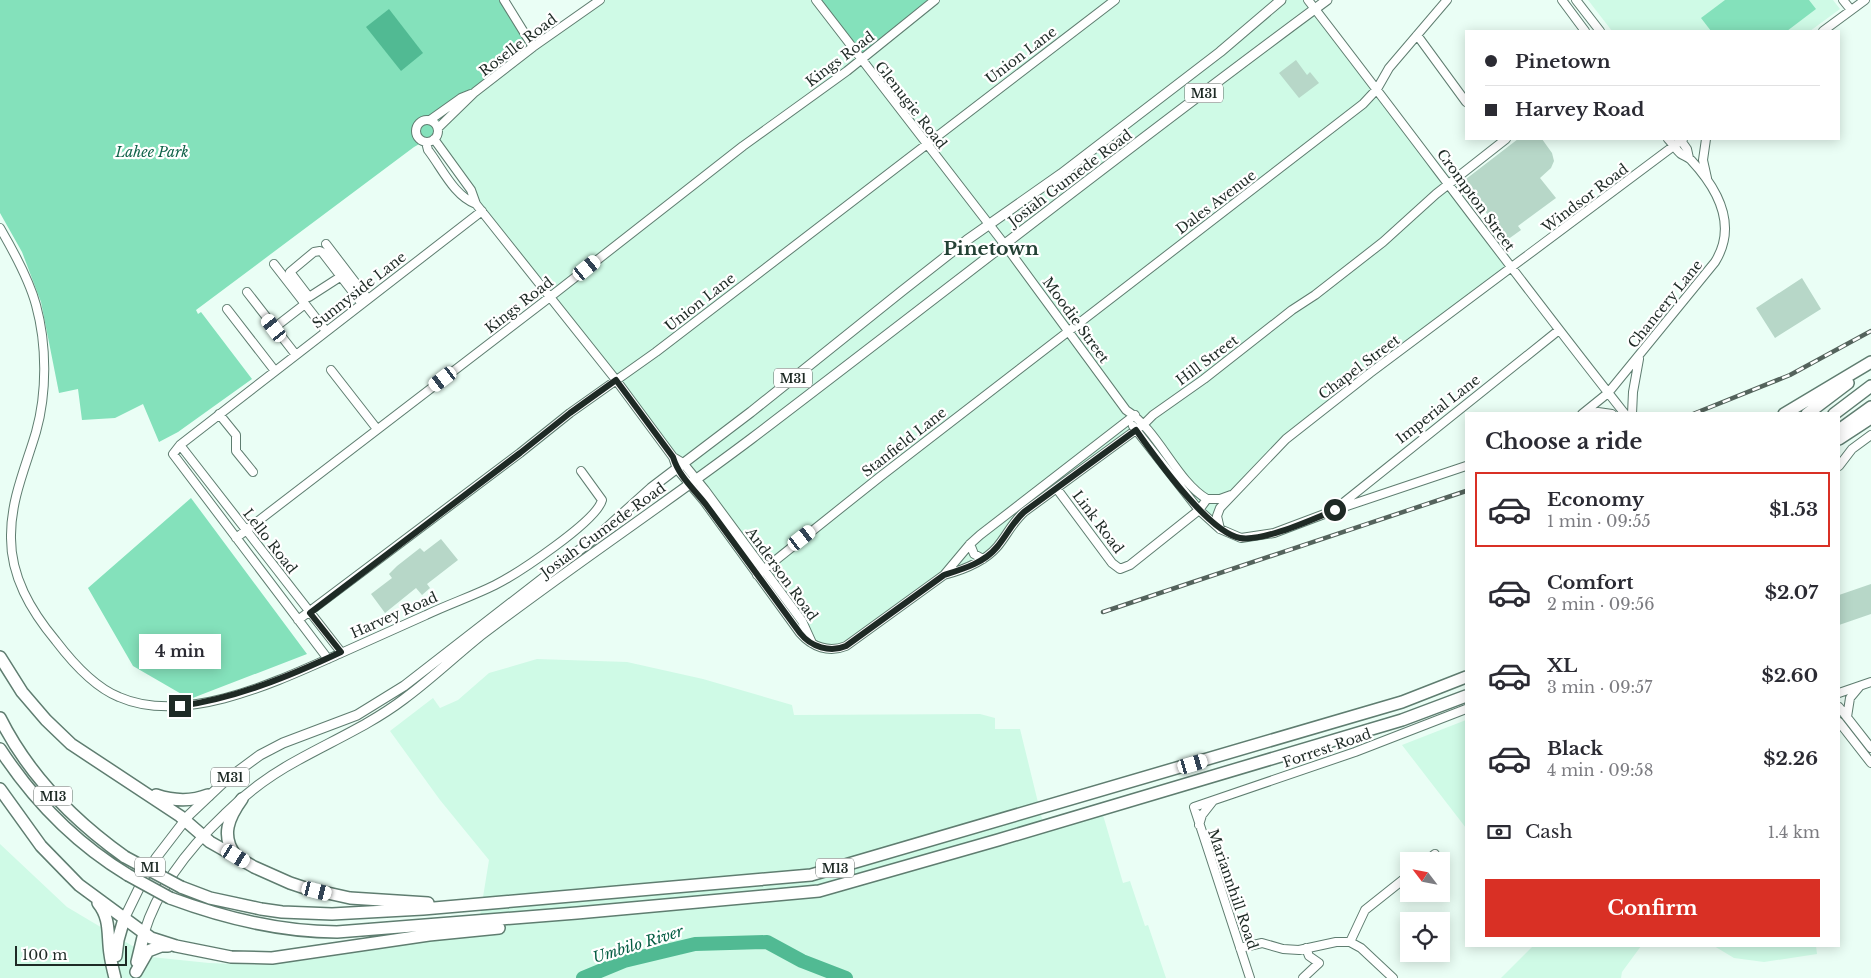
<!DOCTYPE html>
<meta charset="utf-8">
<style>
body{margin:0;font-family:"Libre Baskerville",serif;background:#f2f2f3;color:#2b2b33;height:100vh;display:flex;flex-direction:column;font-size:19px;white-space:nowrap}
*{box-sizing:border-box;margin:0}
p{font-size:16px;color:#7c7c81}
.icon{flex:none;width:28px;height:28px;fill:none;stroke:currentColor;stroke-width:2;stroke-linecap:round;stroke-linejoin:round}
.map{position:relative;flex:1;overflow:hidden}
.drawer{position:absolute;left:1465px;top:412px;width:375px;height:535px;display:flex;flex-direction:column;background:#fff;border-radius:0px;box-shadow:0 2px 12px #0003}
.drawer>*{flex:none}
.banner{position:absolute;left:1465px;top:30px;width:375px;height:110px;border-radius:0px;box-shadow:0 2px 12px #0003;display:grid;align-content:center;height:110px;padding:0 20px;background:#fff}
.needle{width:32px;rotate:302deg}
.fabs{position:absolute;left:1400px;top:852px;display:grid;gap:10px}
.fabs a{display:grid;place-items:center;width:50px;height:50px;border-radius:0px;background:#fff;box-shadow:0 2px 12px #0003;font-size:25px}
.scale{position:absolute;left:15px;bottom:12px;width:112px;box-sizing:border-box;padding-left:5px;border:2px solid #1e2a25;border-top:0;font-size:14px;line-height:18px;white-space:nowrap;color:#1e2a25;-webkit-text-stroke:4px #fff;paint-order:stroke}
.end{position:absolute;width:22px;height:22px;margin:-11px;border:6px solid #1e2a25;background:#fff;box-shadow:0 0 0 2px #fff}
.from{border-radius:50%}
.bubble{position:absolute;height:35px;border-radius:0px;background:#fff;box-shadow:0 2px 12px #0003;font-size:16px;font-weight:700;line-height:35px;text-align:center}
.car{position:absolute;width:15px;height:30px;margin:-15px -8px;border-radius:6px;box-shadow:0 0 4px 1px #0007;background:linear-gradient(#fff 24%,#345 0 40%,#fff 0 76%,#345 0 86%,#fff 0)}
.banner b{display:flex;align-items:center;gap:18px;height:48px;font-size:19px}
.banner b+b{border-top:1px solid #e1e1e2}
.banner i{width:12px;height:12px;background:#2b2b33}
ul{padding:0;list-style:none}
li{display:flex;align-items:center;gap:15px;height:75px;margin:0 10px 8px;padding:0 10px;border:2px solid transparent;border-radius:0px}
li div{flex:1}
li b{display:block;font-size:19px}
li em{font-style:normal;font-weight:700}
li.active{border-color:#d93025}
li>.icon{width:45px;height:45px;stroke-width:1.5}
h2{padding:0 20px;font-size:22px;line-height:60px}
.pay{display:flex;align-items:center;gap:12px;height:55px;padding:0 20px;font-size:19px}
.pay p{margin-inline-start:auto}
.button{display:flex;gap:10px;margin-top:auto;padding:10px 20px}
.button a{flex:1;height:58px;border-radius:0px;background:#d93025;color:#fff;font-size:20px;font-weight:700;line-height:58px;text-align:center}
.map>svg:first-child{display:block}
</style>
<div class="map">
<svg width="1871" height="978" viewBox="0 0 1871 978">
<rect width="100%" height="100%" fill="#eafef5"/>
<!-- built -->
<path fill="#cffae6" d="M 600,0 L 1307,0 L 1511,269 L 1286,439 L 1220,508 L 1220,529 L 1135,430 L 1014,521 L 990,553 L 944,575 L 840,648 L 813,643 L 765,571 L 477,203 L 435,139 L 438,126 L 436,124 L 534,47 Z
M 1588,0 L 1833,0 L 1840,9 L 1810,31 L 1612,31 Z
M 537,659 L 627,662 L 703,679 L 792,705 L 794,715 L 980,714 L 995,718 L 995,729 L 1020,729 L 1045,831 L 1103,815 L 1123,883 L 1130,881 L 1145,926 L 1148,925 L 1166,978 L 0,978 L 0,844 L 67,907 L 151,957 L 209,963 L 262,965 L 307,960 L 477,934 L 489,860 L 440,800 L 390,731 L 433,698 L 440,708 L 458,700 L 489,673 Z
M 1466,720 L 1466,828 L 1402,745 Z
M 1533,946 L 1641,946 L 1622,972 L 1621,978 L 1501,978 Z
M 1714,946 L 1816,946 L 1817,954 L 1764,962 L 1734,958 Z"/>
<!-- green -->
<path fill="#84e1bb" d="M 0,0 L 504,0 L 534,47 L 436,123 L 439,131 L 435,139 L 428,142 L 423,142 L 414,147 L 196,310 L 198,314 L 201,312 L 252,379 L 178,432 L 159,442 L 143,404 L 115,418 L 82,420 L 78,389 L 59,393 L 41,302 L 22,252 L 0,213 Z
M 815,0 L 935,0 L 861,60 Z
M 1725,0 L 1809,0 L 1816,9 L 1787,31 L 1711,31 L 1701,18 Z
M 191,498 L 307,654 L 190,699 L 133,666 L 88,588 Z"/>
<!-- water -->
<path fill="#51ba93" d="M 389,9 L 423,53 L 401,71 L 366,27 Z"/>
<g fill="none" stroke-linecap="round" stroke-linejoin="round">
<!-- river -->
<path stroke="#51ba93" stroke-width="14" d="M 583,978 L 624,961 L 695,944 L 767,942 L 802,961 L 846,978"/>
</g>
<!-- building -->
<path fill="#b7d7c8" d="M 1296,60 L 1307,75 L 1310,72 L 1319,83 L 1299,98 L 1279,73 Z
M 1518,139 L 1542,139 L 1552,153 L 1554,161 L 1551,168 L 1540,178 L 1556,198 L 1518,226 L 1521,230 L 1507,240 L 1466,186 L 1466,179 Z
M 1802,278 L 1821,309 L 1775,338 L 1756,308 Z
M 441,539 L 458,560 L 427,584 L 430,588 L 422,595 L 416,588 L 385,613 L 371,594 L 392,578 L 389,574 L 397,566 L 420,548 L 424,552 Z
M 1871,584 L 1871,614 L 1839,625 L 1839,595 Z"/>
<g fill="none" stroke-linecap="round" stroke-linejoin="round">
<!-- minor casing -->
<g stroke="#5f7d70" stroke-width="10">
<path id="minor" d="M 504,0 L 533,47
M 816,0 L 1005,245 L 1126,410 C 1159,431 1176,481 1207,499
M 1308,0 C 1414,137 1517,278 1625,414
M 1562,0 L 1585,31
M 1576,0 L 1600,31
M 1843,0 L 1851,10
M 1823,31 L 1865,0
M 1417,35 L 1466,102
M416 131a11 11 0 1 1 22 0a11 11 0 1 1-22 0Z
M 430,120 L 461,98 L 471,94
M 438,128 L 475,92 L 533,47 L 600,0
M 434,139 L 471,190 L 476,204 L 616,380 L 673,457 L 683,463 L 705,490 L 802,621 L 812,643
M 1680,139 L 1687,149 L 1689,158
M 1706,139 L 1703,160 L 1707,178
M 426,142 L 428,150 C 442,168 454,196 476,204
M 0,228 C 14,252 29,279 36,305 C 47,345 47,393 36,432 C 26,466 11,499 11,535 C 10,576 31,611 56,641 C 72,662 94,687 119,697 C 185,726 278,681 339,654 C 368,641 397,628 426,615 C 449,604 473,596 495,585 C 517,574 597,521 602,500 L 581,471
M 326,244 L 368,299
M 274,264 L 326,331
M 340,277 L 309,297 L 290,272 L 314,252 L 320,251 L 322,252 L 362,304
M 247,292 L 296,355
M 227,309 L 275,371
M 274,328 L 305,304
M 331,370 L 377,429
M 219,414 L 236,435 L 236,451 L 253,472
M 1582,414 L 1608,393 L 1715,262 C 1738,225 1717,188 1691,160 C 1688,157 1684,156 1681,154 C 1676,150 1672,143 1668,139
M 1583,414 L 1598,412 L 1612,414
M 1632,414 L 1633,392 L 1639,359
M 1133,426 L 1199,510 L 1220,529 L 1241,538 L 1274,533 L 1335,510 L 1466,466
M 180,445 L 341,652
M 673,457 L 677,469 L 704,501 L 800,633 C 812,647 829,653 846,646 L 944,575 L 970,544 L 980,535 L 1135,415
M 1839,466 L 1852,449 L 1871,435
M 1057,489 L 1112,563 L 1120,569 L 1130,565 L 1199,510 L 1207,499
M 1207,499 L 1220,499 L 1231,495
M 1338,507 L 1559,330
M 1220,529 L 1217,516 L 1220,508 L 1286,439 L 1370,373 L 1683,139
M 236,538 L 550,297 L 743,146 L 847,71 L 935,0
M 970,544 L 974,554 L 983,559
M 757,575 L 881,476 L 1363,104 L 1377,89 L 1389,68 L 1447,0
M 944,575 C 963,570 984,562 997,547 C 1007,535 1012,523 1024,512 L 1144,424 L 1153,415 L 1204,379 L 1292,310 L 1315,295 L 1383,242 L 1436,194 L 1506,139
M 298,620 L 520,453 L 570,413 L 656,352 L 1115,0
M 328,659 L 173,454 L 180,445 L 482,211
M 1839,693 L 1871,682
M 1839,707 L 1871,748
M 1847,717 L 1850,698 L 1860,686
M 1839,722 L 1871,763
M 1199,825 L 1202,815 L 1213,801
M 1426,861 L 1435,854
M 1350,942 L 1365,910 L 1409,875
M 1240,948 L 1262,943 L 1283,949 L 1299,950 L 1336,942 L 1350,942 L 1361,948 L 1393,978
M 1250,978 L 1194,807 L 1355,752 L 1466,709
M 1303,978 L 1319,963 L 1309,956 L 1306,948"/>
</g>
<!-- major casing -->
<g stroke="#5f7d70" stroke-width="11">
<path id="major" d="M 124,919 L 144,878 L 156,858 L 189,815 L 226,780 L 260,755 L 283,743 L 357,715 L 404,686 L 600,534 L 651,488 L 751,412 L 902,291 L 967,240 L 1061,174 L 1220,52 L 1281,0
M 144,933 C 158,887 191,846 225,814 C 246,793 272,774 298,760 C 334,740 371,724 404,699 C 430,680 454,657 480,636 C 569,568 662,506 751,439 C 943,293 1133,143 1327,0"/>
</g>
<!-- highway casing -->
<g stroke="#5f7d70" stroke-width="14">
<path id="highway" d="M 1784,414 L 1871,362
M 1807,414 L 1848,383
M 1834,414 L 1871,386
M 1839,430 L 1871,407
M 1839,439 L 1871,418
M 0,657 L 22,692 L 46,720 L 71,744 L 180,816 L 210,842 L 254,867 L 290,883 L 305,888 L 350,898 L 428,903
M 0,718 C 29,776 73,820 125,857
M 0,749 C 34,801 75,843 128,875
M 0,789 L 41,846 L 79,885 L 151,938 L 176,946 L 231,957 L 272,958 L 429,935 L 499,928
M 156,795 C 174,801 190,802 208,795
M 236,856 C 220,836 229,817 242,799
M 181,887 L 210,898 L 261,909 L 282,912 L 332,914 L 423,909 L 811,875 L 1402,702 L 1466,677
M 170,898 C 224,918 279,932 337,932 L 577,913 L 819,891 L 998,840 L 1402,720 L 1466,696
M 98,903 C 111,919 107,935 110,954 C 111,962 113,970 115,978
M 116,956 L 118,940 L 124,919
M 137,962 L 144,933
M 136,972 L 148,951 L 161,946 L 168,946"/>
</g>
<!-- minor -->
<use href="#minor" stroke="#fff" stroke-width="8"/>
<!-- major -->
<use href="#major" stroke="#fff" stroke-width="9"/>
<!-- highway -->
<use href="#highway" stroke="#fff" stroke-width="11"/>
<!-- rail casing -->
<g stroke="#54635c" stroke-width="4.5">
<path id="rail" d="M 1693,414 L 1790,375 L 1871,331
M 1103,612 L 1466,491"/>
</g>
<!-- rail -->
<use href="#rail" stroke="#fff" stroke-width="2.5" stroke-dasharray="8" stroke-linecap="butt"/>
<!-- highway-bridge casing -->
<g stroke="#5f7d70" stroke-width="14" stroke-linecap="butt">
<path id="highway-bridge" d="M 125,857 L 181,887
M 128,875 L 170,898"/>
</g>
<!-- highway-bridge -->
<use href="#highway-bridge" stroke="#fff" stroke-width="11"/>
</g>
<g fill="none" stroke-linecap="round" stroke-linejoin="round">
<!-- route -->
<path stroke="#1e2a25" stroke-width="6" d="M 180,706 C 237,698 290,676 341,652 L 310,613 L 520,453 L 570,413 L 616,380 L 673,457 C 679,477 695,490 707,506 C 738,549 769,591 800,633 C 811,647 830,653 846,646 L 944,575 C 963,569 984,563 997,547 C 1007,535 1012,523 1024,512 L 1136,430 C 1155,457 1208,532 1240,538 C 1263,542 1313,519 1335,510"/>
</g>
<g text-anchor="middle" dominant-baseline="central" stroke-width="4.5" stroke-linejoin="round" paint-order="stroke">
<!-- shield labels -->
<g fill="#fff" stroke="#626a66" stroke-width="1">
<rect x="1185" y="83.5" width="38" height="19" rx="4"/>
<rect x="774" y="368.5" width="38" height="19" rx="4"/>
<rect x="211" y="767.5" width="38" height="19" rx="4"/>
<rect x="34" y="786.5" width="38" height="19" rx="4"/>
<rect x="135" y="857.5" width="30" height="19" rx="4"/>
<rect x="816" y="858.5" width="38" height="19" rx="4"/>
</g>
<g font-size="12" font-weight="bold" fill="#1e2a25">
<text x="1204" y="93">M31</text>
<text x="793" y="378">M31</text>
<text x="230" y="777">M31</text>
<text x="53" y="796">M13</text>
<text x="150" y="867">M1</text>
<text x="835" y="868">M13</text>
</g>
<!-- street labels -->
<g font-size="14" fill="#1e2a25" stroke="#fff">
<text transform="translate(518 45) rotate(-37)">Roselle Road</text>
<text transform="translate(1021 55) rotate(-37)">Union Lane</text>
<text transform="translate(840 59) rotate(-37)">Kings Road</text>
<text transform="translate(911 105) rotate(52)">Glenugie Road</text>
<text transform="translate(1070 178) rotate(-37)">Josiah Gumede Road</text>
<text transform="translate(1585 198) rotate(-37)">Windsor Road</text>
<text transform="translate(1476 200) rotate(54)">Crompton Street</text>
<text transform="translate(1216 202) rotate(-37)">Dales Avenue</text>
<text transform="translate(359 290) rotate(-38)">Sunnyside Lane</text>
<text transform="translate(700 302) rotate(-38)">Union Lane</text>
<text transform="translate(1665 304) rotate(-51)">Chancery Lane</text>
<text transform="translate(519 305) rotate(-38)">Kings Road</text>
<text transform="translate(1076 320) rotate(54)">Moodie Street</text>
<text transform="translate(1207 360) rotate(-37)">Hill Street</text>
<text transform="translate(1359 367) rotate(-37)">Chapel Street</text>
<text transform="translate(1438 409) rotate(-38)">Imperial Lane</text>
<text transform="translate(904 442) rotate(-38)">Stanfield Lane</text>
<text transform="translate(1098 522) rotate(53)">Link Road</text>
<text transform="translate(603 530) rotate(-36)">Josiah Gumede Road</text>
<text transform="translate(270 541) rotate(52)">Lello Road</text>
<text transform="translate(782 574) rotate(54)">Anderson Road</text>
<text transform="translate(394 615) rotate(-24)">Harvey Road</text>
<text transform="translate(1327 748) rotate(-19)">Forrest Road</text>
<text transform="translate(1233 889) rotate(71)">Mariannhill Road</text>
</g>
<!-- park labels -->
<g font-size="14" font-style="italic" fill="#106349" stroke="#fff">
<text x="152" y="152">Lahee Park</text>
</g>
<!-- water labels -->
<g font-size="15" font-style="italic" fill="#055d43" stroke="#fff">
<text transform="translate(638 944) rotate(-17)">Umbilo River</text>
</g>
<!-- district labels -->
<g font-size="19" font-weight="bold" fill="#244135" stroke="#fff">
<text x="991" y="248">Pinetown</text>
</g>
</g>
</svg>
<div class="fabs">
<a><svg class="needle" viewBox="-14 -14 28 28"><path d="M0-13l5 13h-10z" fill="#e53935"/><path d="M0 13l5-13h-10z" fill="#7c7c81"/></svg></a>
<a><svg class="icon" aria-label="locate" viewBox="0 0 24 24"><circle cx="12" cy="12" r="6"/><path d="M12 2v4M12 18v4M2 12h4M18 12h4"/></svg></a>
</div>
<div class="scale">100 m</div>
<i class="end from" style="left:1335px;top:510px"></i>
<i class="end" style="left:180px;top:706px"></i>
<div class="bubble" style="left:139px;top:634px;width:82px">4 min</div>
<i class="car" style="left:587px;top:268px;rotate:51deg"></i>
<i class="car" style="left:274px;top:328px;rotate:323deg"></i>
<i class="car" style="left:443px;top:379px;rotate:233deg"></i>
<i class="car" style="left:802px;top:538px;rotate:52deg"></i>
<i class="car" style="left:1193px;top:764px;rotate:74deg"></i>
<i class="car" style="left:236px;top:856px;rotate:121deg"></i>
<i class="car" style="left:317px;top:891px;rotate:104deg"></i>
<div class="banner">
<b><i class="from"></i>Pinetown</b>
<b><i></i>Harvey Road</b>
</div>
<section class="drawer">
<h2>Choose a ride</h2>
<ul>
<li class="active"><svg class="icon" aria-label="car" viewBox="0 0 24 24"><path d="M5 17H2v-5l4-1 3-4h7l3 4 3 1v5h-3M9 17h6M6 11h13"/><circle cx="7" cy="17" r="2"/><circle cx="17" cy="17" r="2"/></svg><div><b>Economy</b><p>1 min · 09:55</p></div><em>$1.53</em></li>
<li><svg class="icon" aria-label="car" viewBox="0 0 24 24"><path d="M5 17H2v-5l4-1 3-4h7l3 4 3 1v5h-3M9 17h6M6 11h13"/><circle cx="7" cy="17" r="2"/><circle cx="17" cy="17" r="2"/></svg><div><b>Comfort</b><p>2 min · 09:56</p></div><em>$2.07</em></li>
<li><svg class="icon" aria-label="car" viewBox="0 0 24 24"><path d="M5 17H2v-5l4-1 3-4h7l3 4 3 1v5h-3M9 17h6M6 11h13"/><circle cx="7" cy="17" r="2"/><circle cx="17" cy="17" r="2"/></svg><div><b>XL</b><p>3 min · 09:57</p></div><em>$2.60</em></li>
<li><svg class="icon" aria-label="car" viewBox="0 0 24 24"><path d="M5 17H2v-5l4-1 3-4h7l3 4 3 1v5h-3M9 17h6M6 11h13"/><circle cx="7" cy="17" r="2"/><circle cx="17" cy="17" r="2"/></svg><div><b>Black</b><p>4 min · 09:58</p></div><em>$2.26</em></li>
</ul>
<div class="pay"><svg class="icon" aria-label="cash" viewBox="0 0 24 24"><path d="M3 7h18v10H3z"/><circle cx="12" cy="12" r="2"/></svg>Cash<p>1.4 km</p></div>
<div class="button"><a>Confirm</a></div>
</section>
</div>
